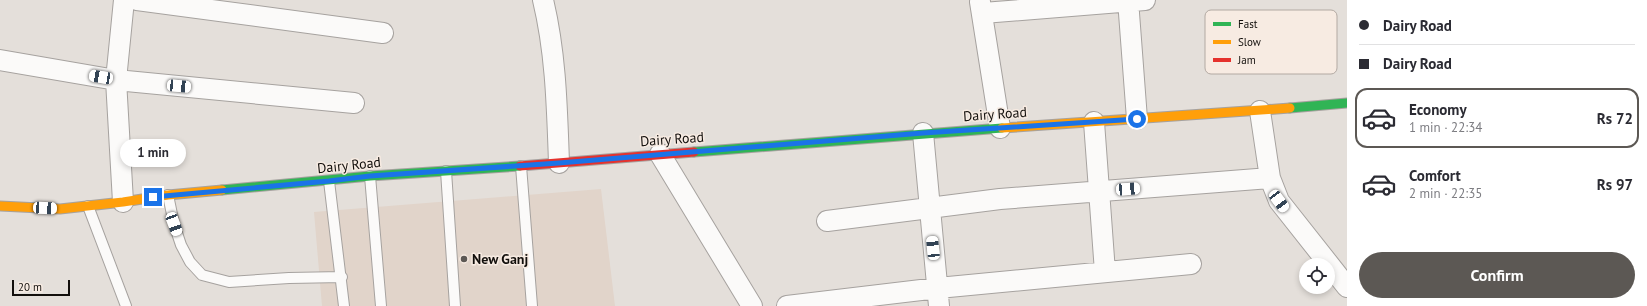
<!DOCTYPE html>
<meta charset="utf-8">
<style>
body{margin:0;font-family:"PT Sans",sans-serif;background:#f2f2f3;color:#2b2b33;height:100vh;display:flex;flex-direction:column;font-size:15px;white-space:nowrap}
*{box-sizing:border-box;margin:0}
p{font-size:13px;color:#7c7c81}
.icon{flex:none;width:22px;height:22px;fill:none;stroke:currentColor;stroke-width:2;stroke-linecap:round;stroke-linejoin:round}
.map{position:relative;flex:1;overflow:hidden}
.side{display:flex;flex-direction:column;background:#fff;width:300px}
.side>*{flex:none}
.top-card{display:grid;align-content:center;height:88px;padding:0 12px;background:#fff}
.buttons{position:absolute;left:1299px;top:258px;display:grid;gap:8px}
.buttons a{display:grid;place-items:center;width:36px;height:36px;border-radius:50%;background:#fff;box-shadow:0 2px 6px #0003;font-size:20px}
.scale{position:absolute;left:12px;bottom:10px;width:58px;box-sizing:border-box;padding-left:4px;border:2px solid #120f0c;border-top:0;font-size:11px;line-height:14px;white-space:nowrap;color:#120f0c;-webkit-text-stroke:3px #f7ebe2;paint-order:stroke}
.end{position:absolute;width:18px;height:18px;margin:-9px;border:5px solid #1a73e8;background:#fff;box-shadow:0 0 0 2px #fff}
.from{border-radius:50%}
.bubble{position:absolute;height:28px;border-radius:14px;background:#fff;box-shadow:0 2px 6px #0003;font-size:13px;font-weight:700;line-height:28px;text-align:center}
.car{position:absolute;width:12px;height:24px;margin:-12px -6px;border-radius:5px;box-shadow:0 0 3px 1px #0007;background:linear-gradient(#fff 24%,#345 0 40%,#fff 0 76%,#345 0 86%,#fff 0)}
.top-card b{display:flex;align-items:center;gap:14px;height:38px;font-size:15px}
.top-card b+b{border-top:1px solid #e1e1e2}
.top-card i{width:10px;height:10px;background:#2b2b33}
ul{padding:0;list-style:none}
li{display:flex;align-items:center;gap:12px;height:60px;margin:0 8px 6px;padding:0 4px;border:2px solid transparent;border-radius:12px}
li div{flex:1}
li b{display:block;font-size:15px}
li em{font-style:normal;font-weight:700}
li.active{border-color:#5c5854}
li>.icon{width:36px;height:36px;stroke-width:1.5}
.cta{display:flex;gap:8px;margin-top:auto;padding:8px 12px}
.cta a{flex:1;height:46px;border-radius:24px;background:#5c5854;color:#fff;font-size:16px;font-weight:700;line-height:46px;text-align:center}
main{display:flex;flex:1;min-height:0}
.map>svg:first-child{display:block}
</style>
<main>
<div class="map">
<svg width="1347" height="306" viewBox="0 0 1347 306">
<rect width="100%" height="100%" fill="#e4dfda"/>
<!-- built -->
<path fill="#e1d4ca" d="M 601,189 L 615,306 L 322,306 L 314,212 Z"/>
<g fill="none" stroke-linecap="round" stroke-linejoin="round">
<!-- lane casing -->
<g stroke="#a6a29f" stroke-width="12">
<path id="lane" d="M 521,166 L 532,306
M 446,171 L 455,306
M 370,176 L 381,306
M 329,181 L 344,306
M 168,195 L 174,224 L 181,245 L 190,262 L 202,275 L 229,282 L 289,278 L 342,277
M 88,206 L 126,306"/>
</g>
<!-- street casing -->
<g stroke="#a6a29f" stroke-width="22">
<path id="street" d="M 137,0 L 383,33
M 543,0 C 556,54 557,108 559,163
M 1128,0 L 1137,119
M 980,2 L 1000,128
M 983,13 L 1145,0
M 0,60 L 116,80 L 354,103
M 1260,111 L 1270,178 L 1279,201 L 1347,287
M 1094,122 L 1105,272
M 923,133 L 939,306
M 660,154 L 752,306
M 123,202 L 116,80 L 124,0
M 827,221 L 1000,199 L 1270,178
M 787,306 L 938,288 L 1191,264"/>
</g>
<!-- fast casing -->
<g stroke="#a6a29f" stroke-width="11">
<path id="fast" d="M 1290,108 L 1347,103
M 694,152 L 1002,128
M 222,190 L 370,176 L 520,166"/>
</g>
<!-- slow casing -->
<g stroke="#a6a29f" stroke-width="11">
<path id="slow" d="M 1002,128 L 1290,108
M 0,206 L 60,209 L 123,202 L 168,195 L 222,190"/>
</g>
<!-- jam casing -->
<g stroke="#a6a29f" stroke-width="11">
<path id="jam" d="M 520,166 L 694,152"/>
</g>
<!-- lane -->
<use href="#lane" stroke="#fbfaf9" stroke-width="10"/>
<!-- street -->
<use href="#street" stroke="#fbfaf9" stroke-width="20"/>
<!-- fast -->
<use href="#fast" stroke="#30b455" stroke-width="9"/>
<!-- slow -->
<use href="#slow" stroke="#ff9f0a" stroke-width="9"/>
<!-- jam -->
<use href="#jam" stroke="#e5322d" stroke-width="9"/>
</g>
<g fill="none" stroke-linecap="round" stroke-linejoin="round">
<!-- route -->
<path stroke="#1a73e8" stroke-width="5" d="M 153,197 L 329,181 L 370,176 L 559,163 L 923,133 L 1137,119"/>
</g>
<!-- markers -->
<circle fill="#5c5854" stroke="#f7ebe2" stroke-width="1.5" cx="464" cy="259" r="4"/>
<g text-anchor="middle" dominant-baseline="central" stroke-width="3" stroke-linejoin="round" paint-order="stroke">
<!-- street labels -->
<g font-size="14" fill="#120f0c" stroke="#f7ebe2">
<text transform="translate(995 114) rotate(-4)">Dairy Road</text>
<text transform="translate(672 139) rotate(-4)">Dairy Road</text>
<text transform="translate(349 165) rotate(-6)">Dairy Road</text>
</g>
<!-- poi labels -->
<g font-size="14" font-weight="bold" fill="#120f0c" stroke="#f7ebe2" text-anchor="start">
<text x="472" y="259">New Ganj</text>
</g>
</g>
<!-- legend -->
<rect x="1205" y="10" width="132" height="64" rx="6" fill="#f7ebe2" stroke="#b2a9a2" stroke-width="1"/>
<rect x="1213" y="22" width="18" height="4" fill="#30b455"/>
<rect x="1213" y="40" width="18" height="4" fill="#ff9f0a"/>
<rect x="1213" y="58" width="18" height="4" fill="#e5322d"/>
<g font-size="11" fill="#120f0c">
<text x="1238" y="28">Fast</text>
<text x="1238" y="46">Slow</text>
<text x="1238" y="64">Jam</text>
</g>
</svg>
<div class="buttons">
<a><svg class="icon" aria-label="locate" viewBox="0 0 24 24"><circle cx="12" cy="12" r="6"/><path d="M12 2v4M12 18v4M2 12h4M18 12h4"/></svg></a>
</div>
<div class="scale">20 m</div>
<i class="end from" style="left:1137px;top:119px"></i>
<i class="end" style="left:153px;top:197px"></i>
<div class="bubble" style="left:120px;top:139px;width:66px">1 min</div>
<i class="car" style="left:101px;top:77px;rotate:280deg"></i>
<i class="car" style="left:179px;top:86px;rotate:95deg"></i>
<i class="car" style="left:1128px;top:189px;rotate:86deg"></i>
<i class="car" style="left:1279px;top:201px;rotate:143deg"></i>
<i class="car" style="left:45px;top:208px;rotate:93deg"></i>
<i class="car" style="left:174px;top:224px;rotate:160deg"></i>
<i class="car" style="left:933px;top:248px;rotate:354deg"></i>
</div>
<section class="side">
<div class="top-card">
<b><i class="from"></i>Dairy Road</b>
<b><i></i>Dairy Road</b>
</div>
<ul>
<li class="active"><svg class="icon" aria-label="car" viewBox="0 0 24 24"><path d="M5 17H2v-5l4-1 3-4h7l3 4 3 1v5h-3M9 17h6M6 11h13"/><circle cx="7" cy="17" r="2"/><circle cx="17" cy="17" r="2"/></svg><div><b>Economy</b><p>1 min · 22:34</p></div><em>Rs 72</em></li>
<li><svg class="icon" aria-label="car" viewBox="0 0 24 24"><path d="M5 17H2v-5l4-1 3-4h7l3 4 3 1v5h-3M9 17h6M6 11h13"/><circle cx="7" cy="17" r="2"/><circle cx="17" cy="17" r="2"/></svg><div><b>Comfort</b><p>2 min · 22:35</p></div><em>Rs 97</em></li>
</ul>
<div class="cta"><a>Confirm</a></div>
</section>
</main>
